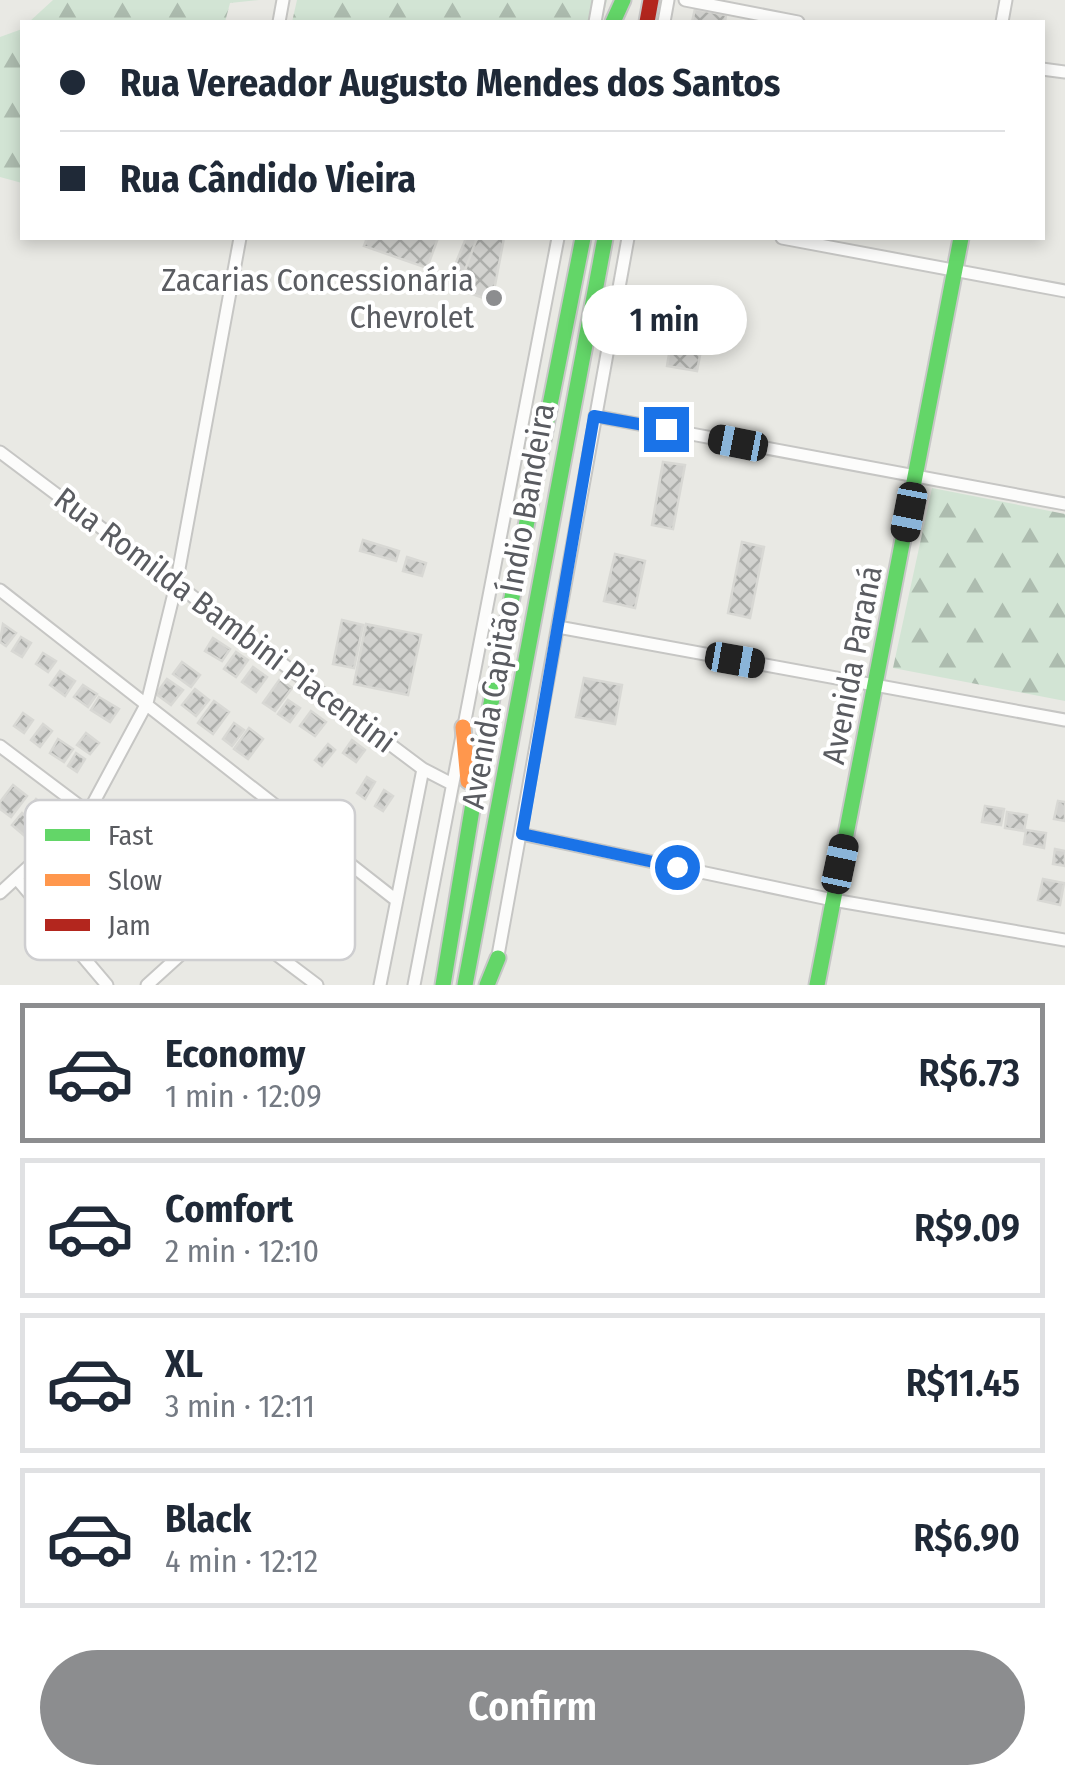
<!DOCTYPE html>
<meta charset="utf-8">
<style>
body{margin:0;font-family:"Fira Sans Condensed",sans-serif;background:#f2f2f3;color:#1f2937;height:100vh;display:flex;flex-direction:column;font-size:38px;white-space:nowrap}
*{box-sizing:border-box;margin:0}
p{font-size:32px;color:#747a83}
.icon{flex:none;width:55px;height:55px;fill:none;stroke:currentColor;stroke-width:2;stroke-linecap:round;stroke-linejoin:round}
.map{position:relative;height:985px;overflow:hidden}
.panel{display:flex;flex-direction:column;background:#fff;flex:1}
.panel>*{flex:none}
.hud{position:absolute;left:20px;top:20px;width:1025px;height:220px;border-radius:0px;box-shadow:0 5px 15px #0003;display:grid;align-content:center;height:220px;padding:0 40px;background:#fff}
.end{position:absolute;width:45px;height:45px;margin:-22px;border:12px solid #1a73e8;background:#fff;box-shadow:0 0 0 5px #fff}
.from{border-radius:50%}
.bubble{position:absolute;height:70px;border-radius:35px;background:#fff;box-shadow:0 5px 15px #0003;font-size:32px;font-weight:600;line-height:70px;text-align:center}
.car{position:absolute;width:30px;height:60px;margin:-30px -15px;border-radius:12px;box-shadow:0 0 8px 2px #0007;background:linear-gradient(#222 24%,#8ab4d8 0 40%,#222 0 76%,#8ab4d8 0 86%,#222 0)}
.hud b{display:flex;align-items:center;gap:35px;height:95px;font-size:38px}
.hud b+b{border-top:2px solid #e0e1e3}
.hud i{width:25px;height:25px;background:#1f2937}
ul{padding:18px 0 0;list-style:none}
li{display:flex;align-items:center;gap:30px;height:140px;margin:0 20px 15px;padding:0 20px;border:5px solid #e0e1e3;border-radius:0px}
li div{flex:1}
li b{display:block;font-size:38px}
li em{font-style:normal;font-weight:600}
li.on{border-color:#8c8d8f}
li>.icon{width:90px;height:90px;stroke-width:1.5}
.cta{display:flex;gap:20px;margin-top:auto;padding:20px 40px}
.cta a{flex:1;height:115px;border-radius:60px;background:#8c8d8f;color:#fff;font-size:40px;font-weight:600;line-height:115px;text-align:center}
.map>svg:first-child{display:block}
</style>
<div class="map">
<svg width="1065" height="985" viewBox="0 0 1065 985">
<defs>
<pattern id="forest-firs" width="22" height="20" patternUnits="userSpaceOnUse" patternTransform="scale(2.5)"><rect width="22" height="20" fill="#d2e4d4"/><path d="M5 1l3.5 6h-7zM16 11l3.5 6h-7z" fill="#adbcaf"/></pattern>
<pattern id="building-cross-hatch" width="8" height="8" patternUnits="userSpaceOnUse" patternTransform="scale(2.5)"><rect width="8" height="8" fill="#d2d2cf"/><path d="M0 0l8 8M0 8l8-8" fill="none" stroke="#adaeab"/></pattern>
</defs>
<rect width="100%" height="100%" fill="#e9e9e4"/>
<!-- forest -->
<path fill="url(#forest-firs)" d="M 53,0 L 259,0 L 230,3 L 225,22 L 29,22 Z
M 297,0 L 607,0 L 602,22 L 292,22 Z
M 22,29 L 22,183 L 0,177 L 0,37 Z
M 932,488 L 1065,514 L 1065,701 L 893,668 Z"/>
<!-- building -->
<path fill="url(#building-cross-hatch)" stroke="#d8d8d4" stroke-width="2.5" d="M 695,9 L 726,15 L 725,22 L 692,22 Z
M 367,238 L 438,238 L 427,268 L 364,246 Z
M 466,238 L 477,238 L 458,289 L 447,285 Z
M 477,238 L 504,238 L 492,301 L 458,289 Z
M 675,319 L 706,324 L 697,371 L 667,366 Z
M 663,462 L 685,465 L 673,529 L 652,525 Z
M 363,540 L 399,551 L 396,561 L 360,551 Z
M 742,542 L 764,547 L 750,618 L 728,613 Z
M 615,554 L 645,561 L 635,608 L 604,601 Z
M 407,557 L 426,563 L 422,576 L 403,571 Z
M 342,620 L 363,625 L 354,668 L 333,664 Z
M 3,624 L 16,633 L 6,646 L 0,642 Z
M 366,624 L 421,635 L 408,695 L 354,684 Z
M 21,637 L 31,643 L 22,657 L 12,651 Z
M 213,638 L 230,649 L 222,661 L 205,651 Z
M 236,652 L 248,660 L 236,677 L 224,669 Z
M 43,653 L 56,661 L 48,672 L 36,664 Z
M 182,662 L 200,675 L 191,687 L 173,674 Z
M 253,667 L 267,677 L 256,692 L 242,682 Z
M 60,671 L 75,681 L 65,696 L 50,685 Z
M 584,678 L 622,685 L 615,724 L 576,717 Z
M 167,679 L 183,690 L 171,705 L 156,694 Z
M 280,679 L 292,688 L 275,711 L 263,703 Z
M 83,685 L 97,694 L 88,707 L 74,697 Z
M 195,689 L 209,700 L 196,716 L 182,705 Z
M 99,697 L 119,709 L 110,722 L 91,710 Z
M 288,700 L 300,708 L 290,722 L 278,714 Z
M 214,701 L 229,712 L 213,734 L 198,723 Z
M 311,711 L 326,722 L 315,736 L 300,726 Z
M 23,713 L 33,720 L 24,733 L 14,726 Z
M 234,723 L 244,730 L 232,746 L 223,739 Z
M 43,724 L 52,731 L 40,747 L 31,740 Z
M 249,728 L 263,739 L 248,759 L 234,749 Z
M 86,733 L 99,743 L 90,754 L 77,745 Z
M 58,739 L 73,749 L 64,762 L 50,753 Z
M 352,740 L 365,750 L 356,762 L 343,753 Z
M 328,744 L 335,750 L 322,766 L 315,760 Z
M 76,753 L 85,759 L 77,772 L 68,766 Z
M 367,777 L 375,782 L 365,799 L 357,793 Z
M 13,785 L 27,796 L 11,817 L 0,809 L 0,802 Z
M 384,790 L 393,796 L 383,811 L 375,806 Z
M 36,799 L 49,809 L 41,818 L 29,808 Z
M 1058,801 L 1065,802 L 1065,821 L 1054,819 Z
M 985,806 L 1004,809 L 1001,825 L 982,822 Z
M 1007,812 L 1027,815 L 1024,831 L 1005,828 Z
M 22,813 L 36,826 L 26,837 L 12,825 Z
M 1026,830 L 1046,833 L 1044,848 L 1024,844 Z
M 1055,849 L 1065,851 L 1065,866 L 1053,864 Z
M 1043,879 L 1064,883 L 1060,905 L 1038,900 Z"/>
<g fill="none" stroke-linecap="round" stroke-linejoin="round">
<!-- street casing -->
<g stroke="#c6c6c4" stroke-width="15">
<path id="street" d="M 685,0 L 798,22
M 279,22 L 283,0
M 595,22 L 599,0
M 664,22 L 668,0
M 1002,22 L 1006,0
M 1042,69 L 1065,72
M 782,238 L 1065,291
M 595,416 L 1065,504
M 0,452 L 423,769 L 452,784
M 0,590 L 396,900
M 558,627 L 1065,720
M 0,746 L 317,985
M 521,834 L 833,900 L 1065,940
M 17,879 L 107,985
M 0,893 L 89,811 L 147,703 L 176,585 L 240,238
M 497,961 L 628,238
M 147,985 L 222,917
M 380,985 L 423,769
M 414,985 L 558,238"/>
</g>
<!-- fast casing -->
<g stroke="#c7c7c7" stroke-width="19">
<path id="fast" d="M 613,22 L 623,0
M 443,985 L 482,749 L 583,238
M 465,985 L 605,238
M 487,985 L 498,958
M 817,985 L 961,238"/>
</g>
<!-- slow casing -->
<g stroke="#c7c7c7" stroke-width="19">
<path id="slow" d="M 463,727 L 468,781"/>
</g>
<!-- jam casing -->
<g stroke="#c7c7c7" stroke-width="19">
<path id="jam" d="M 647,22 L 651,0"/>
</g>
<!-- street -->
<use href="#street" stroke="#fcfcfb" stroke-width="11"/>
<!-- fast -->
<use href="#fast" stroke="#63d668" stroke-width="15"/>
<!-- slow -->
<use href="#slow" stroke="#ff974d" stroke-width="15"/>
<!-- jam -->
<use href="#jam" stroke="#b3261e" stroke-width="15"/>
</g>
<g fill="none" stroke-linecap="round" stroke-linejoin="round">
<!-- route -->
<path stroke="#1a73e8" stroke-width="12" d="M 666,429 L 594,416 L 522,834 L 677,867"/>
</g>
<!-- markers -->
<circle fill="#8c8d8f" stroke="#fff" stroke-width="4" cx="494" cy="298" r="10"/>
<g text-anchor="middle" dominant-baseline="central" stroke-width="8" stroke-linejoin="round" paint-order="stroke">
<!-- poi labels -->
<g font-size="32" fill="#5a5c61" stroke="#fff" text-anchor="end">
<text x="474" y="280">Zacarias Concessionária<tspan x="474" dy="37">Chevrolet</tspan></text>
</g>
<!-- street labels -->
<g font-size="32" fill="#5a5c61" stroke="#fff">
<text transform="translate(508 606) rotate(-80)">Avenida Capitão Índio Bandeira</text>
<text transform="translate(225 620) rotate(37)">Rua Romilda Bambini Piacentini</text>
<text transform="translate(852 665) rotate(-79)">Avenida Paraná</text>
</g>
</g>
<!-- legend -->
<rect x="25" y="800" width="330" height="160" rx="15" fill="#fff" stroke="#ceced0" stroke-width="2.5"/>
<rect x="45" y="829" width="45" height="12" fill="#63d668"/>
<rect x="45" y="874" width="45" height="12" fill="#ff974d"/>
<rect x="45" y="919" width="45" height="12" fill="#b3261e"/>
<g font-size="28" fill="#5a5c61">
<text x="108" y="845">Fast</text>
<text x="108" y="890">Slow</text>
<text x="108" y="935">Jam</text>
</g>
</svg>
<i class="end from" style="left:677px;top:867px"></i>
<i class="end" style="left:666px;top:429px"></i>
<div class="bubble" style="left:582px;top:285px;width:165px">1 min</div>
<i class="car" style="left:738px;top:443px;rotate:281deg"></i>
<i class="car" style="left:909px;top:512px;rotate:191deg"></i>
<i class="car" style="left:735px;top:660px;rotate:100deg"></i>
<i class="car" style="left:840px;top:864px;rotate:12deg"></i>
<div class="hud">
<b><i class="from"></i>Rua Vereador Augusto Mendes dos Santos</b>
<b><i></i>Rua Cândido Vieira</b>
</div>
</div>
<section class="panel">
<ul>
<li class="on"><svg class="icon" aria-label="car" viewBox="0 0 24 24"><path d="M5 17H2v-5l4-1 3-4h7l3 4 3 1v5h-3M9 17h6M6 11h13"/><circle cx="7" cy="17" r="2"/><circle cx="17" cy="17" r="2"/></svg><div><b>Economy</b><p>1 min · 12:09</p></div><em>R$6.73</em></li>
<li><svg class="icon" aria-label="car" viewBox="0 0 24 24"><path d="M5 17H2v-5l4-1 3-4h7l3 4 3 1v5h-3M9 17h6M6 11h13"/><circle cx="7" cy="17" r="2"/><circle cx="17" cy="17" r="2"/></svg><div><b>Comfort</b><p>2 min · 12:10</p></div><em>R$9.09</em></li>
<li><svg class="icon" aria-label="car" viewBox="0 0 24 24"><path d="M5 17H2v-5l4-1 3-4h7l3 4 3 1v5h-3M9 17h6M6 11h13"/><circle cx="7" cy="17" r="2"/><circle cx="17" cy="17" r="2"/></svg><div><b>XL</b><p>3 min · 12:11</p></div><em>R$11.45</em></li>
<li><svg class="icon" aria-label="car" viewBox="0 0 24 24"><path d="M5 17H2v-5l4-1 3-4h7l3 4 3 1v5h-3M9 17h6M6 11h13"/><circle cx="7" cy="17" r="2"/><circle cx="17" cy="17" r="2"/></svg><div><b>Black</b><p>4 min · 12:12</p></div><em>R$6.90</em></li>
</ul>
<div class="cta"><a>Confirm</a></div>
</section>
